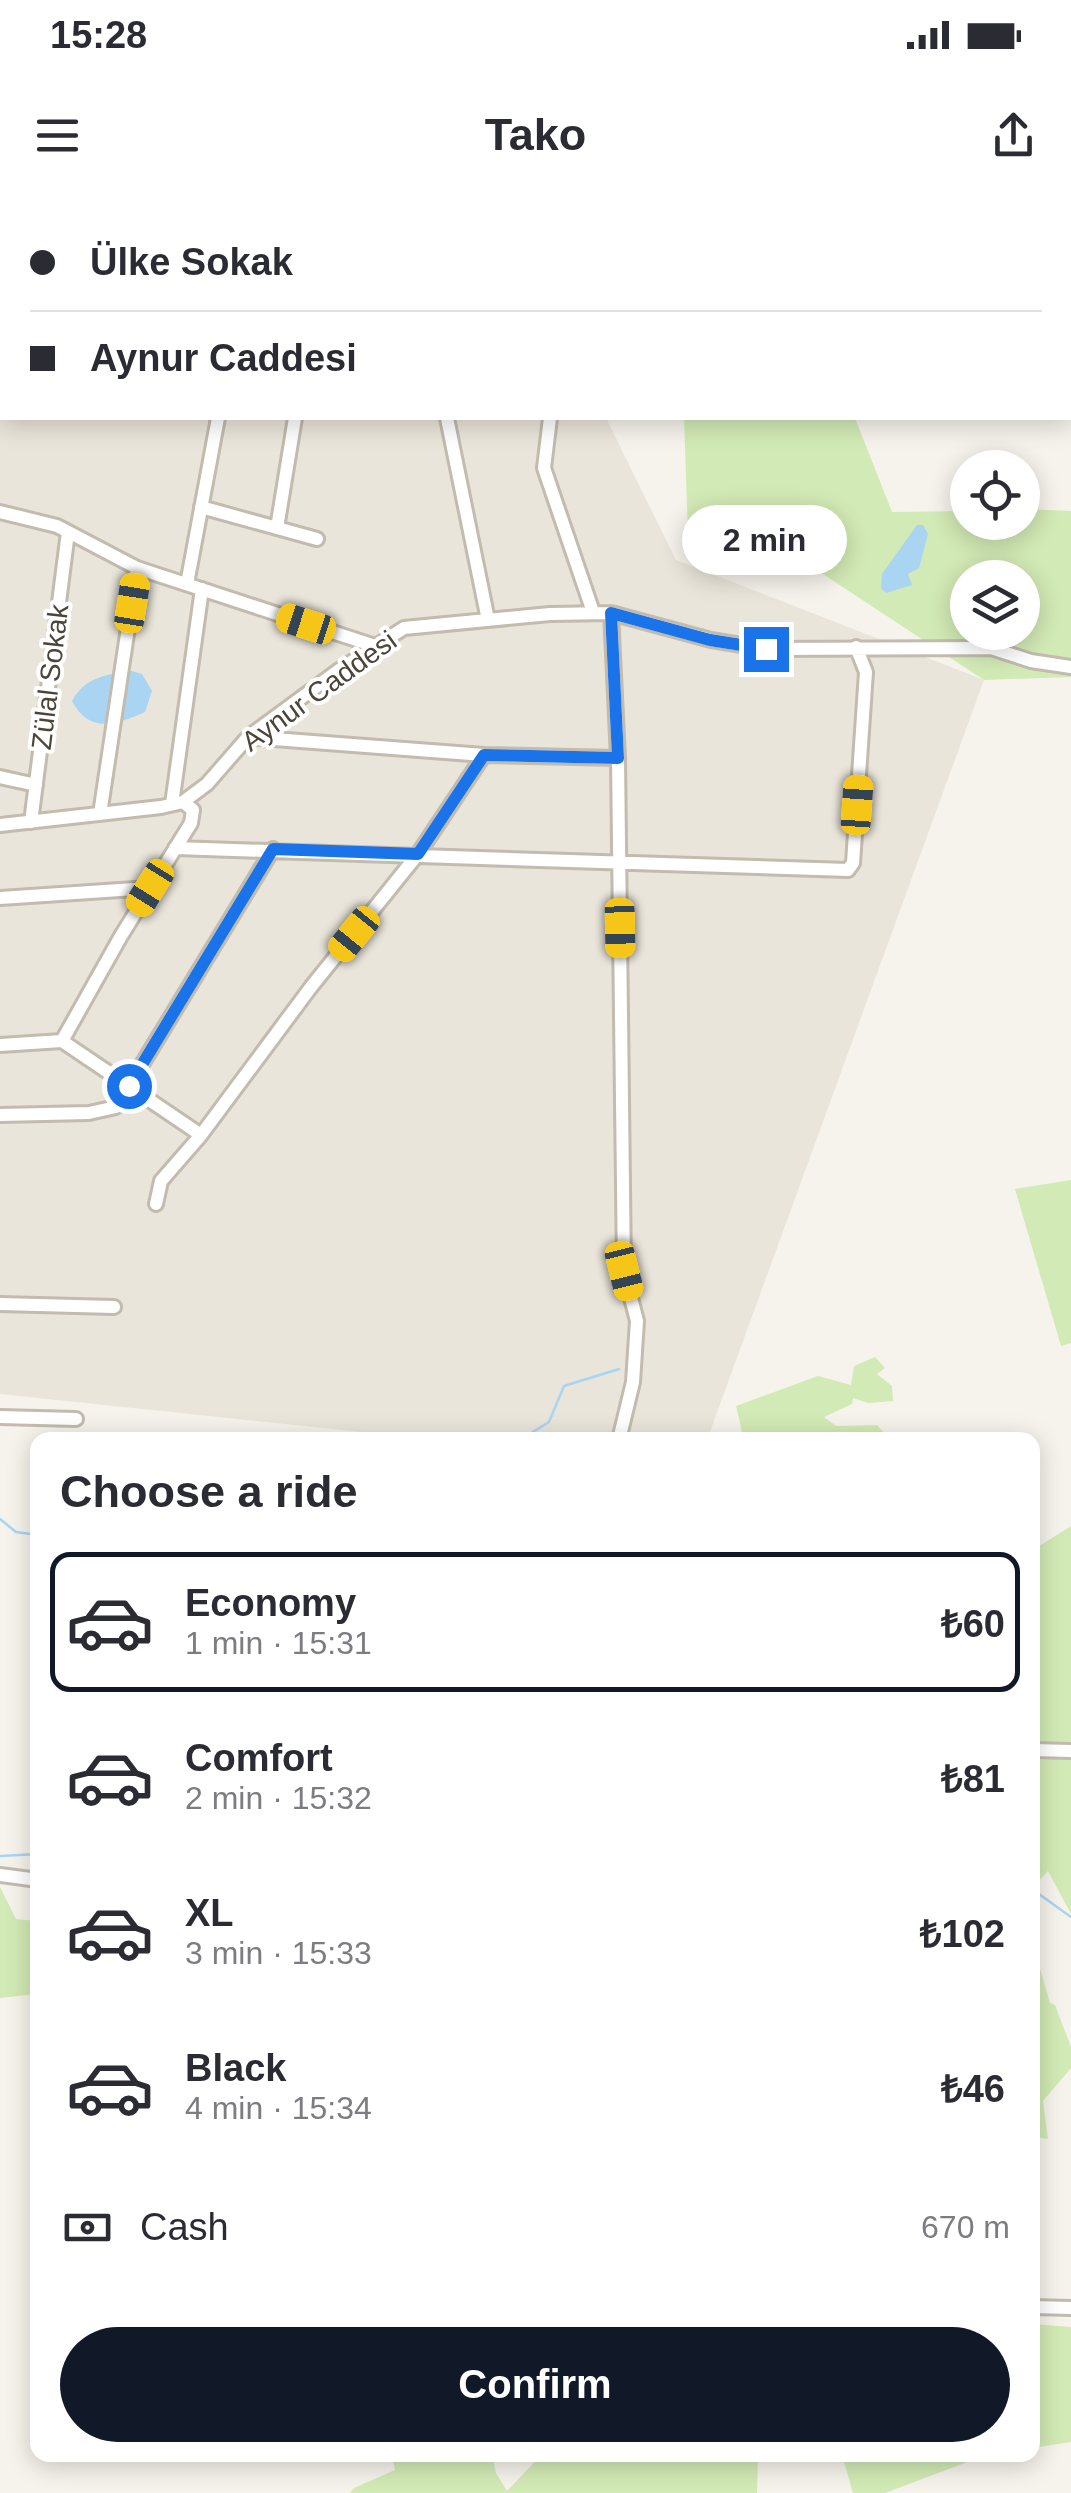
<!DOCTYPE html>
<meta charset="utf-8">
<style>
body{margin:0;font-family:Arial,sans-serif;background:#f7f7f7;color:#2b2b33;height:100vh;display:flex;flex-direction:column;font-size:38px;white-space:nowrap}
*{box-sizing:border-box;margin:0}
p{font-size:32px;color:#7c7c81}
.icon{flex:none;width:55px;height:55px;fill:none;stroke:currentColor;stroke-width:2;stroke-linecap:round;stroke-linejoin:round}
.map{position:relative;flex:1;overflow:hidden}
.sheet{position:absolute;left:30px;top:1232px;width:1010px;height:1030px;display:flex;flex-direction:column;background:#fff;border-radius:20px;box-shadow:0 5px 25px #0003}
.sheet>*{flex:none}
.top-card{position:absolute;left:0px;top:0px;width:1072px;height:220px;box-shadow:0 5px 25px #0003;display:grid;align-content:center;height:220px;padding:0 30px;background:#fff}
.fabs{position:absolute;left:950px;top:250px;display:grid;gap:20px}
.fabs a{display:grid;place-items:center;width:90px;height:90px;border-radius:50%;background:#fff;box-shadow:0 5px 25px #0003;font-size:50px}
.end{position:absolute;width:45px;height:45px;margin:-22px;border:12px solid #1a73e8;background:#fff;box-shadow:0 0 0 5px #fff}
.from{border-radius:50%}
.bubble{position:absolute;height:70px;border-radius:35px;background:#fff;box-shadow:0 5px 25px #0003;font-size:32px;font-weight:800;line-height:70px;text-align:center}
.car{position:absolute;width:30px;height:60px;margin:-30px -15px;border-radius:12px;box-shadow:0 0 8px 2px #0007;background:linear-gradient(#f5c518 24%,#345 0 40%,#f5c518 0 76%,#345 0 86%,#f5c518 0)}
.top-card b{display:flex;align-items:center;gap:35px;height:95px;font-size:38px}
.top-card b+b{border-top:2px solid #e1e1e2}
.top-card i{width:25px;height:25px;background:#2b2b33}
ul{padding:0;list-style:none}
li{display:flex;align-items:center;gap:30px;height:140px;margin:0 20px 15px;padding:0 10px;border:5px solid transparent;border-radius:20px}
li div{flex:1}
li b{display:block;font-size:38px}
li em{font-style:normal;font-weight:800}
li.active{border-color:#111827}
li>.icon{width:90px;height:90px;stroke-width:1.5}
h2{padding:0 30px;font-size:45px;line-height:120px}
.pay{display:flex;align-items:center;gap:25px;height:110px;padding:0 30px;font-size:38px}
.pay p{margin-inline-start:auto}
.button{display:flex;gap:20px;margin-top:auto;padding:20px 30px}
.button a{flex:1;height:115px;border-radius:60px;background:#111827;color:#fff;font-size:40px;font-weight:800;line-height:115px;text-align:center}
.status{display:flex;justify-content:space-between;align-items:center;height:70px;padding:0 50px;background:#fff;direction:ltr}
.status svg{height:28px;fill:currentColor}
header{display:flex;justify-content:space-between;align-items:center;height:130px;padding:0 30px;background:#fff;font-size:45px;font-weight:800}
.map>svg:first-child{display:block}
</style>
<div class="status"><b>15:28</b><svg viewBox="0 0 49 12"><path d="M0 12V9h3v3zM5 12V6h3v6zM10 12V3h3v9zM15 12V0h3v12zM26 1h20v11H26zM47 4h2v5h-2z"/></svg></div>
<header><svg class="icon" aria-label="menu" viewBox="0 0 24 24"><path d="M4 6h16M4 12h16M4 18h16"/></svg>Tako<svg class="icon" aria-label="share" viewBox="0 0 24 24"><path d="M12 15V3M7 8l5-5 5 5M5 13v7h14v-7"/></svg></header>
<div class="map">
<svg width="1071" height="2293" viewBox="0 0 1071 2293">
<rect width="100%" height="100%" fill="#f6f3ec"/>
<!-- residential -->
<path fill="#eae5da" d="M 0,130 L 2,130 L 2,218 L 606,218 L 676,360 L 984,480 L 707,1240 L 438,1240 L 0,1194 Z"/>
<!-- green -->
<path fill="#d2eab5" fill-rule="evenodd" d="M 684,218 L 855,218 L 892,312 L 967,311 L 968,322 L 1022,322 L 1023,309 L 1071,311 L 1071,477 L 984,480 L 791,353 L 757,309 L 688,335 ZM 968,378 L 1022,378 L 1022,432 L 968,432 Z
M 1071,980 L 1071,1143 L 1061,1146 L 1015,989 Z
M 875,1157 L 885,1168 L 877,1174 L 892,1186 L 893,1201 L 868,1203 L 853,1198 L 852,1204 L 824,1217 L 836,1226 L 877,1225 L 891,1240 L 744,1240 L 736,1206 L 818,1176 L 851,1185 L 854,1166 Z
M 1071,1326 L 1071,1714 L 1048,1671 L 1033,1687 L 1033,1350 Z
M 0,1687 L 16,1719 L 37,1721 L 37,1794 L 0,1798 Z
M 1033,1744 L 1050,1803 L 1055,1805 L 1071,1847 L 1071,1868 L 1043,1901 L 1048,1939 L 1033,1937 Z
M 1032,2124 L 1071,2127 L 1071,2242 L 1033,2248 Z
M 392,2255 L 492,2255 L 496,2273 L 507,2291 L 541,2255 L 758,2255 L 757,2293 L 350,2293 L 354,2288 L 395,2270 Z
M 842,2255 L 986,2255 L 885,2293 L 853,2293 Z"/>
<!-- water -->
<path fill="#a9d4f2" d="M 917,325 L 923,325 L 928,334 L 919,368 L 908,374 L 912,385 L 886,393 L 881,388 L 882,374 Z
M 132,471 L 142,474 L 152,491 L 145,512 C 116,525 89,534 72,501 C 85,477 107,474 132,471 Z"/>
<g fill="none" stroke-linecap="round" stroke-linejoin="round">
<!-- stream -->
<path stroke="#a9d4f2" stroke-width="2.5" d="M 520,1240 L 549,1222 L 564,1186 L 619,1169
M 0,1319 L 16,1332 L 38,1335
M 0,1656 L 38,1654
M 1032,1689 L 1071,1717"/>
<!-- minor casing -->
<g stroke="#c2bbae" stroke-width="18">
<path id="minor" d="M 447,218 L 488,420
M 550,218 L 544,268 L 593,412
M 201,307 L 317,339
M 0,312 L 57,326 L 137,368 L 375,446
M 277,328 L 295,218
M 187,384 L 218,218
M 611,413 L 618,558 L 624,1071 L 637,1121 L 633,1182 L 619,1240
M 248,537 L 484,555 L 618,558
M 0,577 L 36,585
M 172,604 L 202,389
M 100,614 L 137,368
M 31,622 L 68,332
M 0,625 L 161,607 L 183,602 L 207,584 L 248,537 L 339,470 L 404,428 L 550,414 L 611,413 L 711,440 L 766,449 L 991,448 L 1031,461 L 1071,467
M 175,648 L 848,670 L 853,663 L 866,472 L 856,447
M 0,698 L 150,688
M 62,841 L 121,736 L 191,623 L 193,610 L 183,602
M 0,845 L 62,841 L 201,935
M 0,915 L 89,913 L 116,907 L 273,649
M 156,1004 L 161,981 L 201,935 L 311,787 L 418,654 L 484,555
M 0,1104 L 114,1107
M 0,1217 L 76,1219
M 1032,1550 L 1071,1551
M 0,1675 L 38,1680
M 1032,2107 L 1071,2108"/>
</g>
<!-- minor -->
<use href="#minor" stroke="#fff" stroke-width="12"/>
</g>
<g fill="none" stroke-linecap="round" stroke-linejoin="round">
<!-- route -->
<path stroke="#1a73e8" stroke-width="12" d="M 129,886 L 273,649 L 418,654 L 484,555 L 618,558 L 611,413 L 710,440 L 766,449"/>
</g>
<g text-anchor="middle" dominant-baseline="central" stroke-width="8" stroke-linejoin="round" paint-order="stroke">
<!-- street labels -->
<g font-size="28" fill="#4b4439" stroke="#fff">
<text transform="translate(50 477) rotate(-83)">Zülal Sokak</text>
<text transform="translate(319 491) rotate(-36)">Aynur Caddesi</text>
</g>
</g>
</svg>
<div class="fabs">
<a><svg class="icon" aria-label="locate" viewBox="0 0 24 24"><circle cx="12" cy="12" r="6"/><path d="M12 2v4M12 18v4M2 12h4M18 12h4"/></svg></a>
<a><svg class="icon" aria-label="layers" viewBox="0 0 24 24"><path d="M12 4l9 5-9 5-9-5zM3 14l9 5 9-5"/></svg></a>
</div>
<i class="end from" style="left:129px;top:886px"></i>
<i class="end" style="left:766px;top:449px"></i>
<div class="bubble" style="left:682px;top:305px;width:165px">2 min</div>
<i class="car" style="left:132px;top:403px;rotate:9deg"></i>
<i class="car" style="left:306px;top:424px;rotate:288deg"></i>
<i class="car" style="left:857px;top:605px;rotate:4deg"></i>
<i class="car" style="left:150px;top:688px;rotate:212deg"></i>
<i class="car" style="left:620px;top:728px;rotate:179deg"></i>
<i class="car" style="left:354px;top:734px;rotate:219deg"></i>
<i class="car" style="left:624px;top:1071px;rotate:166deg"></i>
<div class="top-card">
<b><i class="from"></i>Ülke Sokak</b>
<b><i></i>Aynur Caddesi</b>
</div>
<section class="sheet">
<h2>Choose a ride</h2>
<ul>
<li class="active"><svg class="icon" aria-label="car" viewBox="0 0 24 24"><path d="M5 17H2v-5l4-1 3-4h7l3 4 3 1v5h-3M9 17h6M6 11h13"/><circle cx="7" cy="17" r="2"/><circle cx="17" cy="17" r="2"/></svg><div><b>Economy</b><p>1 min · 15:31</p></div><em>₺60</em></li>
<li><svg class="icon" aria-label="car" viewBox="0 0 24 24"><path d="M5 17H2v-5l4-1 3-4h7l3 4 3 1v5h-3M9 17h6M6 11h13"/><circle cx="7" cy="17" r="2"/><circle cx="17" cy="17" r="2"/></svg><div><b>Comfort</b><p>2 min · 15:32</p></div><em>₺81</em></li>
<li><svg class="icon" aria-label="car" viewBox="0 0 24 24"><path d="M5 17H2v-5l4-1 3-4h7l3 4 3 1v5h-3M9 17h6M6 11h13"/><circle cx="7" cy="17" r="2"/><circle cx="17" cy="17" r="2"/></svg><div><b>XL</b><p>3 min · 15:33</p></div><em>₺102</em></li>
<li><svg class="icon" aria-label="car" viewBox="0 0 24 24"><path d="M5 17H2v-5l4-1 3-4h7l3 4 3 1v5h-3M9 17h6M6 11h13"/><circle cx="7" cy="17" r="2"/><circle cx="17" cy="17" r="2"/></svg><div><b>Black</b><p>4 min · 15:34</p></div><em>₺46</em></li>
</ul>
<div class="pay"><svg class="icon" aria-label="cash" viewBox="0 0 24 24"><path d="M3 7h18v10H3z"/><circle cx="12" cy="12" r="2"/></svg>Cash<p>670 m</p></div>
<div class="button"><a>Confirm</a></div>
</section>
</div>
